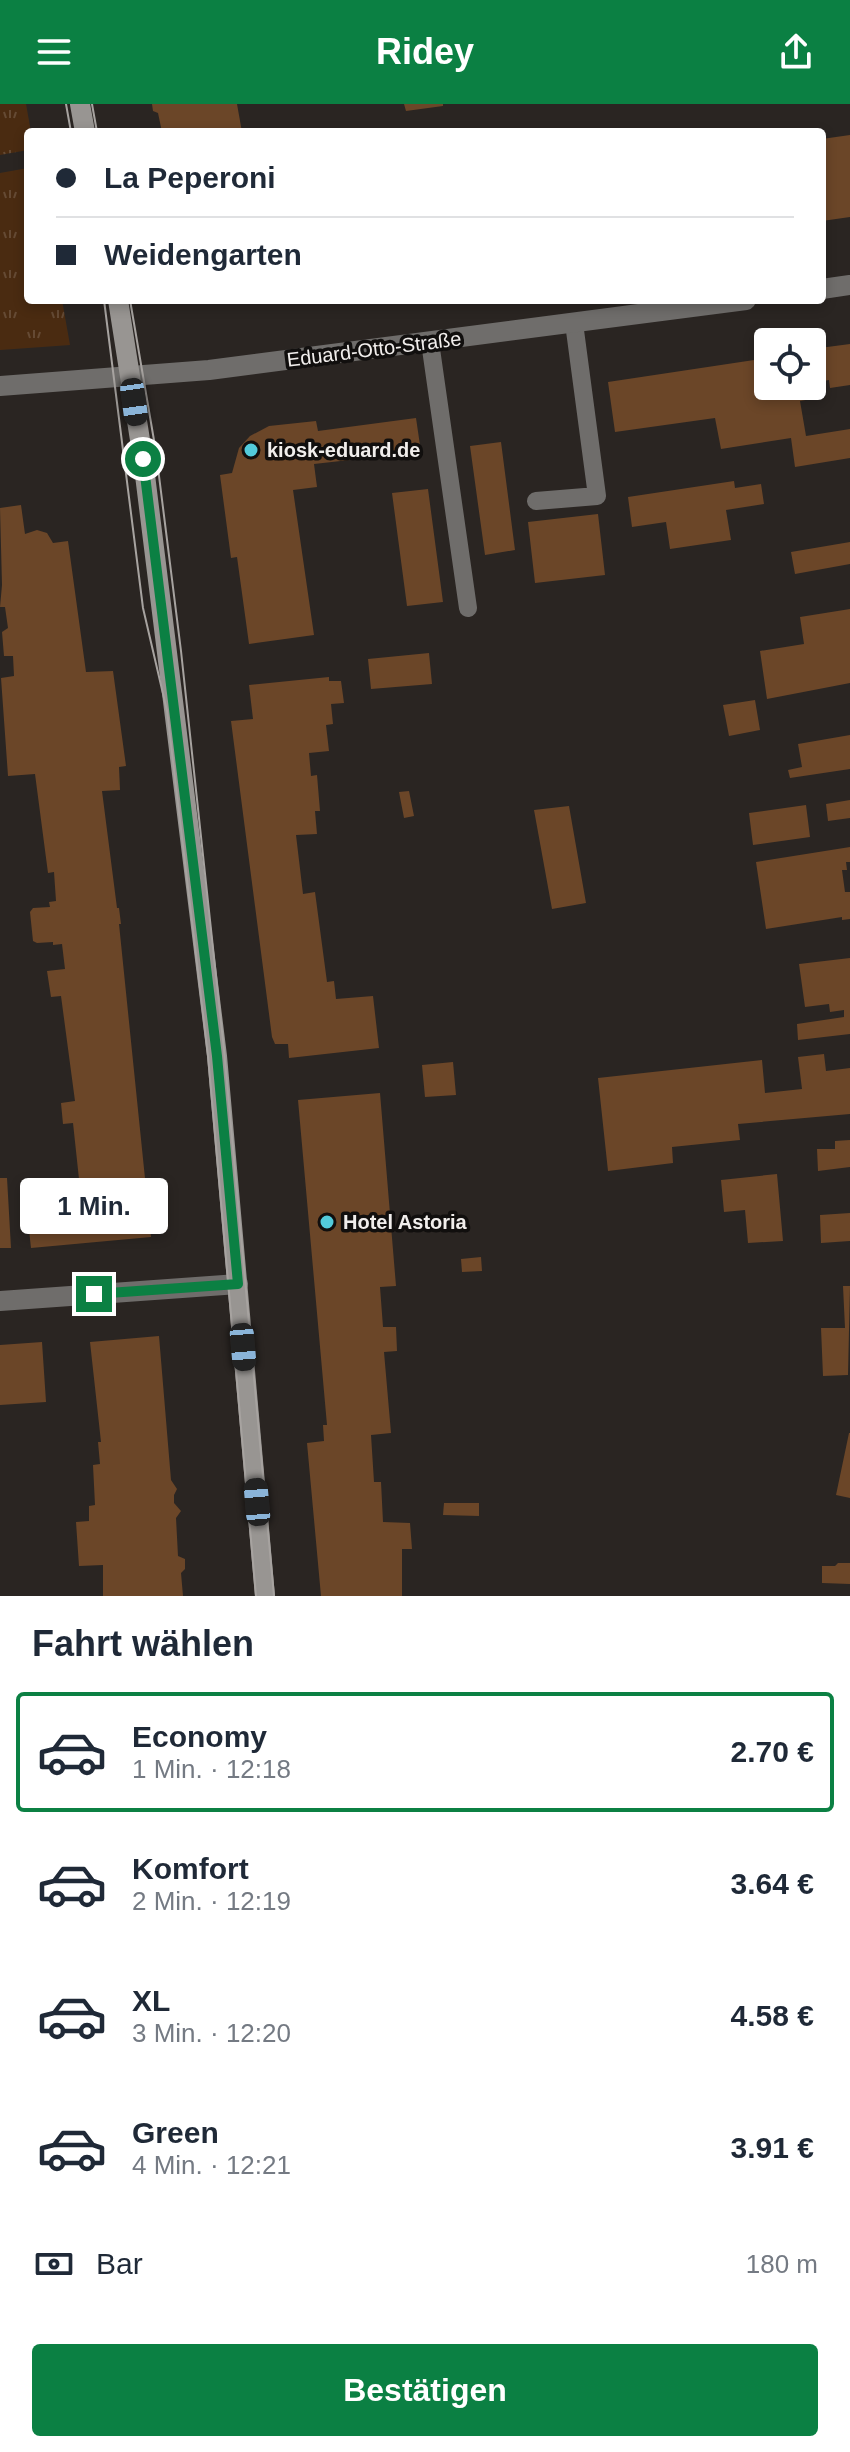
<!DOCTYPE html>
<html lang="de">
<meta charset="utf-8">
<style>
body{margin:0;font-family:Helvetica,sans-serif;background:#f2f2f3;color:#1f2937;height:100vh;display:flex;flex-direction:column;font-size:30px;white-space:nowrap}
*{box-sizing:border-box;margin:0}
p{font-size:26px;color:#747a83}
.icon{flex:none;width:44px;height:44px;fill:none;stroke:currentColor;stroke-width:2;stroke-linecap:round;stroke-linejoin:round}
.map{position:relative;height:1492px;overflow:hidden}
.sheet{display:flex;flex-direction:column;background:#fff;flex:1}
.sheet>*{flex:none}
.banner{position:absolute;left:24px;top:24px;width:802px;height:176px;border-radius:8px;box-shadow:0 4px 12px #0003;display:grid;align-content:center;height:176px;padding:0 32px;background:#fff}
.tools{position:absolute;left:754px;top:224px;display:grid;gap:16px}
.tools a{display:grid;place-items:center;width:72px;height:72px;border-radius:8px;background:#fff;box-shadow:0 4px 12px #0003;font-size:40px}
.end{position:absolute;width:36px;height:36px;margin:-18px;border:10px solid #0b8043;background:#fff;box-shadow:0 0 0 4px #fff}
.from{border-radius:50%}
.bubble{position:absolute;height:56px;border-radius:8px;background:#fff;box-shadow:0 4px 12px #0003;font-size:26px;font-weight:600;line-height:56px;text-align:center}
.car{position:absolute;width:24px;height:48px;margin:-24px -12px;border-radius:10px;box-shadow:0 0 6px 2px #0007;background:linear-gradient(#222 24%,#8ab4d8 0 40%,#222 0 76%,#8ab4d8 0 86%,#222 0)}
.banner b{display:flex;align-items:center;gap:28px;height:76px;font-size:30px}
.banner b+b{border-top:2px solid #e0e1e3}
.banner i{width:20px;height:20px;background:#1f2937}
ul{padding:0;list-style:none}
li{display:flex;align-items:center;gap:24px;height:120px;margin:0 16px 12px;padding:0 16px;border:4px solid transparent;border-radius:8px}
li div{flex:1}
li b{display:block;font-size:30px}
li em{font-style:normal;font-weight:600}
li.selected{border-color:#0b8043}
li>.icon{width:72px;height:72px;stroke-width:1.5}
h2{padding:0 32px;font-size:36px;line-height:96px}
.pay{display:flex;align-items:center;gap:20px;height:88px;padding:0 32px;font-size:30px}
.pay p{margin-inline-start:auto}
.button{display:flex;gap:16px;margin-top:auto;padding:16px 32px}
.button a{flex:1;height:92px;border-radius:8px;background:#0b8043;color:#fff;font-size:32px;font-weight:600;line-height:92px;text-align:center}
header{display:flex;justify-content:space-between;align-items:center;height:104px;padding:0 32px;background:#0b8043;color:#fff;font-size:36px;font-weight:600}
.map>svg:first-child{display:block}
</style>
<header><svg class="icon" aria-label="menu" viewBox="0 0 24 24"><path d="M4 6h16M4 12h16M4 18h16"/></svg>Ridey<svg class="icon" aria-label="share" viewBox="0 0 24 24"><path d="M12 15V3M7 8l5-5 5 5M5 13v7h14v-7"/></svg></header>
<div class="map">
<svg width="850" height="1492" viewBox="0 0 850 1492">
<defs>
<pattern id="grass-tufts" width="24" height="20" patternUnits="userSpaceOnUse" patternTransform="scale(2)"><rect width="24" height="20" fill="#4a2b11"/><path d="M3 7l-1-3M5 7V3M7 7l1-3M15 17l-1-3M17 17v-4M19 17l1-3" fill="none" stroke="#654a34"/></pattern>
</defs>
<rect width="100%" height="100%" fill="#2a2522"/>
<!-- grass -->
<path fill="url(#grass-tufts)" d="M 0,0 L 26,0 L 31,28 L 28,28 L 28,46 L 0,51 Z
M 28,64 L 28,196 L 62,196 L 70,241 L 0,246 L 0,69 Z"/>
<!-- building -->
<path fill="#6b4628" d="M 152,0 L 237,0 L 242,28 L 162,28 L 158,9 L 153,7 Z
M 404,0 L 443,0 L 443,2 L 406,7 Z
M 850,31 L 850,113 L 822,117 L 822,35 Z
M 850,240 L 850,281 L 830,284 L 829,276 L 812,279 L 812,245 Z
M 768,254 L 768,282 L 809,282 L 811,295 L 800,297 L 806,332 L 850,325 L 850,354 L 795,363 L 791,334 L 721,345 L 715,314 L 615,328 L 608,278 Z
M 416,314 L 421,348 L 314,360 L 317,383 L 293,386 L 314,531 L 249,540 L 237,453 L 231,454 L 220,371 L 232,369 L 239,344 L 250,332 L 269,322 L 316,317 L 318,327 Z
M 501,338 L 515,446 L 485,451 L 470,342 Z
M 734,377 L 735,384 L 761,380 L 764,400 L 726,406 L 731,436 L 670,445 L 666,418 L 632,423 L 628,393 Z
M 428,385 L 443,498 L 407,502 L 392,389 Z
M 21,401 L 25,430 L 37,426 L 47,429 L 53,439 L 68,437 L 86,568 L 113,567 L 126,662 L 119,663 L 120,686 L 102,687 L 117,804 L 119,804 L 121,820 L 119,820 L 151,1133 L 31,1144 L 24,1081 L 79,1075 L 73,1019 L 63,1020 L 61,999 L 75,997 L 61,892 L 51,893 L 47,867 L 65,865 L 62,840 L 53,841 L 53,838 L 37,839 L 33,837 L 30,808 L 33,804 L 50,803 L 49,798 L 56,797 L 54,768 L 48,769 L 35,670 L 8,672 L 1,574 L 14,572 L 13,552 L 4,552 L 2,528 L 8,524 L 5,503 L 0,503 L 2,481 L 0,404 Z
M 598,410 L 605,471 L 535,479 L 528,418 Z
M 850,438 L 850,460 L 795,470 L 791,448 Z
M 850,505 L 850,579 L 767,595 L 760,547 L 804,540 L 800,513 Z
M 429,549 L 432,580 L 371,585 L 368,555 Z
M 329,573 L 329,577 L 341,577 L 344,599 L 331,600 L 333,620 L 326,621 L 329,647 L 309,649 L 311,672 L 317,671 L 320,707 L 315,707 L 317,730 L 296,731 L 303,790 L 315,788 L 327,878 L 334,877 L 336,895 L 373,892 L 379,944 L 289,954 L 288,940 L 275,940 L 272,933 L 231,617 L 253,615 L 249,581 Z
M 755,596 L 760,626 L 729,632 L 723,601 Z
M 850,631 L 850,665 L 790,674 L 788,666 L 802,663 L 798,640 Z
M 409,687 L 414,712 L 404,714 L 399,688 Z
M 850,696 L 850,714 L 828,717 L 826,700 Z
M 806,701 L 810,733 L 753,741 L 749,709 Z
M 569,702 L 586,799 L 552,805 L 534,706 Z
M 850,743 L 850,758 L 846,758 L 847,766 L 842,766 L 845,788 L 850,788 L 850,815 L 842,816 L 842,813 L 766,825 L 756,758 Z
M 850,854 L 850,930 L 798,936 L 797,920 L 844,913 L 844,906 L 830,908 L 829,900 L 805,903 L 799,860 Z
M 824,950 L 826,967 L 850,964 L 850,1010 L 738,1020 L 740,1036 L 672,1043 L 673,1059 L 608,1067 L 598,974 L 762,956 L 765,989 L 802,985 L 798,953 Z
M 453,958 L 456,991 L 425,993 L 422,961 Z
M 380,989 L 396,1182 L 380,1183 L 383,1223 L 396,1223 L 397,1247 L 384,1248 L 391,1329 L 371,1331 L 374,1378 L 381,1378 L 383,1418 L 410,1419 L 412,1445 L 402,1445 L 402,1492 L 321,1492 L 307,1339 L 324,1337 L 323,1321 L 327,1321 L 298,996 Z
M 850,1036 L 850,1063 L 818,1067 L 817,1045 L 835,1045 L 835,1037 Z
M 777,1070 L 783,1137 L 748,1139 L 745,1106 L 724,1108 L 721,1076 Z
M 0,1074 L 7,1074 L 11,1144 L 0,1144 Z
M 850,1109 L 850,1137 L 821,1139 L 820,1111 Z
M 481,1153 L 482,1167 L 462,1168 L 461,1155 Z
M 843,1182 L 850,1182 L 848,1271 L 823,1272 L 821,1224 L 845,1224 Z
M 159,1232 L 171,1376 L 177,1385 L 174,1391 L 174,1399 L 181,1407 L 176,1414 L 178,1452 L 185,1455 L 185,1465 L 181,1469 L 183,1492 L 103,1492 L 103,1461 L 79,1462 L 76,1418 L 89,1417 L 89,1402 L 95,1401 L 93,1361 L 100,1360 L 98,1338 L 101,1338 L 90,1238 Z
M 42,1238 L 46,1298 L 0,1301 L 0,1241 Z
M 849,1329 L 850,1329 L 850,1394 L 836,1391 Z
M 444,1399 L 479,1399 L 479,1412 L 443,1411 Z
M 838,1459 L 850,1459 L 850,1480 L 822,1479 L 822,1462 L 835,1462 Z"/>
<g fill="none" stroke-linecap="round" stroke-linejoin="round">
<!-- service -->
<path stroke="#6f6d6b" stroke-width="18" d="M 430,238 L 468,504
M 536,397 L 597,392 L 574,219"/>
<!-- minor -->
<path stroke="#6f6d6b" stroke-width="20" d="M 0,1197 L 238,1180"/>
<!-- tertiary -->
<path stroke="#6f6d6b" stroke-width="20" d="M 822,185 L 850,181
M 0,282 L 209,266 L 746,196"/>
<!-- secondary -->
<path stroke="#989592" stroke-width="20" d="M 80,0 L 85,28
M 118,196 L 143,355 L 217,952 L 265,1492"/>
<!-- tram -->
<path stroke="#a7a3a0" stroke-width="2" d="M 66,0 L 71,28
M 92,0 L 97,28
M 104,196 L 143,504 L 167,607 L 208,952 L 256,1492
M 130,196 L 156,348 L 181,547 L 224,946 L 274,1492"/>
</g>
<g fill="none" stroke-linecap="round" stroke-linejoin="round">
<!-- route -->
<path stroke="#0b8043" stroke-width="10" d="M 94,1190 L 238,1180 L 217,952 L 143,355"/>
</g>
<!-- markers -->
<g fill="#53cbdb" stroke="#110f0e" stroke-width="3">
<circle cx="251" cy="346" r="8"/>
<circle cx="327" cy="1118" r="8"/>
</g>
<g text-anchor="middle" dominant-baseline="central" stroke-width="7" stroke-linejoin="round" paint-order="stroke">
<!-- street labels -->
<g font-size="20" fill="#f1eeec" stroke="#110f0e">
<text transform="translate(374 245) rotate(-7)">Eduard-Otto-Straße</text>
</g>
<!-- poi labels -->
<g font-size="20" font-weight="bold" fill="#f1eeec" stroke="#110f0e" text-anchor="start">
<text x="267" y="346">kiosk-eduard.de</text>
<text x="343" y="1118">Hotel Astoria</text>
</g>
</g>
</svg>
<div class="tools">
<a><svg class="icon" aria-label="locate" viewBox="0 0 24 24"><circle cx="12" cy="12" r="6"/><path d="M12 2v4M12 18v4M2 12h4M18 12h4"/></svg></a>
</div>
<i class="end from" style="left:143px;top:355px"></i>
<i class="end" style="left:94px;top:1190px"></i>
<div class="bubble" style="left:20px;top:1074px;width:148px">1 Min.</div>
<i class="car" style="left:134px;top:298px;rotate:172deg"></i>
<i class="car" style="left:243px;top:1243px;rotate:175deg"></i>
<i class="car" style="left:257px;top:1398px;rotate:355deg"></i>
<div class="banner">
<b><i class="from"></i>La Peperoni</b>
<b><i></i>Weidengarten</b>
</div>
</div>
<section class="sheet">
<h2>Fahrt wählen</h2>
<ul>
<li class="selected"><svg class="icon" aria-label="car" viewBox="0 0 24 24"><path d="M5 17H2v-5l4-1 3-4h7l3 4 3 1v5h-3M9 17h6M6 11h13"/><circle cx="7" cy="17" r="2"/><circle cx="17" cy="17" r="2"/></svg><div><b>Economy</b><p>1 Min. · 12:18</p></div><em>2.70 €</em></li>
<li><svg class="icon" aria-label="car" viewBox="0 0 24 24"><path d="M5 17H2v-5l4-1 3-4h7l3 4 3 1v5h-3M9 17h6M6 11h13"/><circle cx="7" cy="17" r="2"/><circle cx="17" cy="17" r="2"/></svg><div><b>Komfort</b><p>2 Min. · 12:19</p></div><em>3.64 €</em></li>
<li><svg class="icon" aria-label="car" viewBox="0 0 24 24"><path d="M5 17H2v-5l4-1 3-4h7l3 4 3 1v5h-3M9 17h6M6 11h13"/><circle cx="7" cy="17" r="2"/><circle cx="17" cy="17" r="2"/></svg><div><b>XL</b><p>3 Min. · 12:20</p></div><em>4.58 €</em></li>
<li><svg class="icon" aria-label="car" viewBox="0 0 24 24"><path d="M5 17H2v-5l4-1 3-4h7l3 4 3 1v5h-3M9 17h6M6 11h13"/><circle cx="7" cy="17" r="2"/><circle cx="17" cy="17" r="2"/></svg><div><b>Green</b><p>4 Min. · 12:21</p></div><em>3.91 €</em></li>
</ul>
<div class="pay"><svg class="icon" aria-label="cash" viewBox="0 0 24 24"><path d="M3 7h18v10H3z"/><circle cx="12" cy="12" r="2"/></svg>Bar<p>180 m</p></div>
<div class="button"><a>Bestätigen</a></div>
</section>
